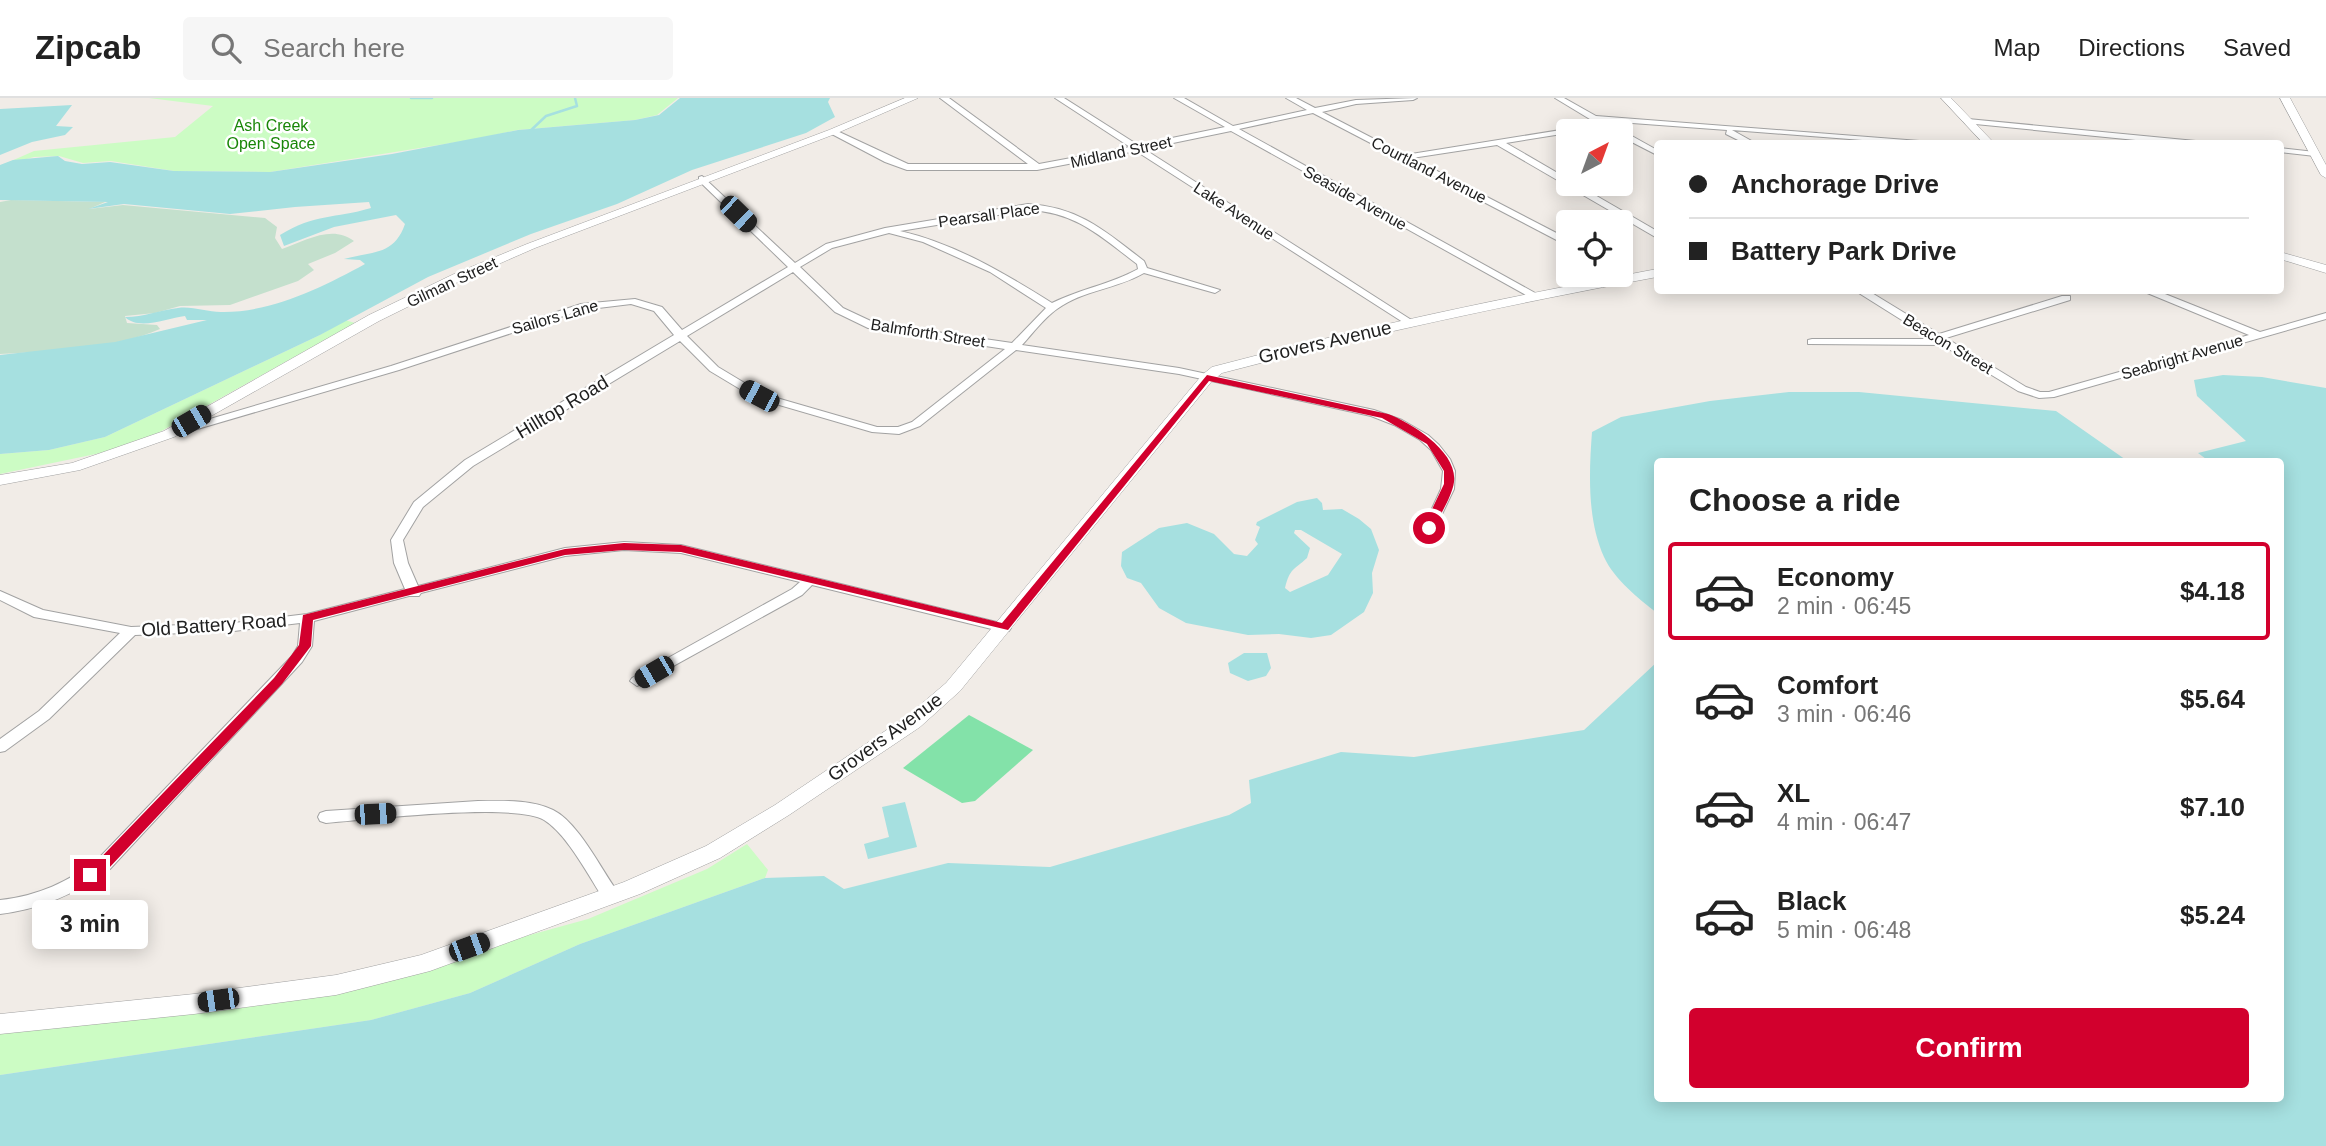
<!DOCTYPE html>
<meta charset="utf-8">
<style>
body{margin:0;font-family:Arial,sans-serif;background:#f6f6f6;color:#222;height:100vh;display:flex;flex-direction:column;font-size:26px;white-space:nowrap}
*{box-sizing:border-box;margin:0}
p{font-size:23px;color:#767676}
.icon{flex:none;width:38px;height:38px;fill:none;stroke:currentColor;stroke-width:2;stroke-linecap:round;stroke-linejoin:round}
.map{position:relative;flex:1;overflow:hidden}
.drawer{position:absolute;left:1654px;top:360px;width:630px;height:644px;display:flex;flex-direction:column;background:#fff;border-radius:7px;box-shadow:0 4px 18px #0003}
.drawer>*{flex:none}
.top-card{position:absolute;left:1654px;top:42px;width:630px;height:154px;border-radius:7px;box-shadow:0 4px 18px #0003;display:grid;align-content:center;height:154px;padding:0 35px;background:#fff}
.needle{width:46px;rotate:41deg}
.buttons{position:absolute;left:1556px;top:21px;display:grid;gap:14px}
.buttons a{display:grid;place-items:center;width:77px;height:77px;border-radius:7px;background:#fff;box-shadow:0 4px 18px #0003;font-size:35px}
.end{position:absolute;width:32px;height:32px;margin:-16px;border:9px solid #d2002d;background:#fff;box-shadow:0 0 0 4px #fff}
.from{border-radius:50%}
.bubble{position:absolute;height:49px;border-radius:7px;background:#fff;box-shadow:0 4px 18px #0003;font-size:23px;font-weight:600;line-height:49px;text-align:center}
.car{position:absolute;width:21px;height:42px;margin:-21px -10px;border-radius:9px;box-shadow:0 0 5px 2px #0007;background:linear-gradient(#222 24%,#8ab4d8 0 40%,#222 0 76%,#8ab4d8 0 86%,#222 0)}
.top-card b{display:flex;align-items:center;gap:24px;height:66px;font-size:26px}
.top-card b+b{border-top:2px solid #e0e0e0}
.top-card i{width:18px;height:18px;background:#222}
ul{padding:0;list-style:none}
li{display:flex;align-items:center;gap:21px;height:98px;margin:0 14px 10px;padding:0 21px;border:4px solid transparent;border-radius:7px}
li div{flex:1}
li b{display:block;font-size:26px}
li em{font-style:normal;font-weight:600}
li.on{border-color:#d2002d}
li>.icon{width:63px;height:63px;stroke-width:1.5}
h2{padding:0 35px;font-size:32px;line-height:84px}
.primary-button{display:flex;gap:14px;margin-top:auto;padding:14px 35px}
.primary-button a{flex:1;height:80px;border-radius:7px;background:#d2002d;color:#fff;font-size:28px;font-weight:600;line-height:80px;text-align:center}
header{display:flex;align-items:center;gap:42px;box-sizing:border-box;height:98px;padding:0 35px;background:#fff;border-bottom:2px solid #e0e0e0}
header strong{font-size:33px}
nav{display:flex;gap:38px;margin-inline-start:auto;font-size:24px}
.search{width:490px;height:63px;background:#f6f6f6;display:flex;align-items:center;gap:18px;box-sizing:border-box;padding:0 24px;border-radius:7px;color:#767676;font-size:26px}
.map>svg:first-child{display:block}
</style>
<header>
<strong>Zipcab</strong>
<div class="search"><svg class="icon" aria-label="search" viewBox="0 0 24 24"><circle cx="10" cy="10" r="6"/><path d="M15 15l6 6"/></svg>Search here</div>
<nav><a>Map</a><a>Directions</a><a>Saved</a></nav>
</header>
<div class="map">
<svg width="2326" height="1048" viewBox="0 0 2326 1048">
<rect width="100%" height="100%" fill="#f1ece7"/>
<!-- wetland -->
<path fill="#c4e0cd" d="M 11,102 L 105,104 L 89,111 L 123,107 L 265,120 L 277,129 L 275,140 L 282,151 C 305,143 332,126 354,143 L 335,155 L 308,166 L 314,172 L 298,183 L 230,207 L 180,208 L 155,215 L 125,218 L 127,225 L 157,227 L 160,231 C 115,251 49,253 0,256 L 0,104 Z"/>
<!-- park -->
<path fill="#ccfcc4" d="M 149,0 L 678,0 L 657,17 L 635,22 L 517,32 L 476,41 L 270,74 L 174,73 L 111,63 L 83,65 L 59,58 L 34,59 L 0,68 L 34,53 L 175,39 L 213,8 Z
M 345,222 L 355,225 L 158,335 L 110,353 L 0,376 L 0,356 L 49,352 L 105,339 L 320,237 Z
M 747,746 L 768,772 L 765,780 L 580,846 L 470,895 L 371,922 L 0,977 L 0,932 L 377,879 L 588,821 L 707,771 Z"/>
<!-- pitch -->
<path fill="#83e2a9" d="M 969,617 L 1033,652 L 975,703 L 962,705 L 903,670 Z"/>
<!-- water -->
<path fill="#a6e0e0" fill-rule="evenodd" d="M 680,0 L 830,0 L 828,4 L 835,19 L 806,35 L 692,72 L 617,106 L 531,136 L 428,179 L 320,237 L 105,339 L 49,352 L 0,356 L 0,257 L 115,244 L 207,222 L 187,222 L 185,218 C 167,220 139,233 125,219 C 144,219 160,212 178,210 C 192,208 207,214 221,214 C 271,215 323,189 365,166 L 360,162 L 344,161 C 372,153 394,158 405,126 L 396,117 L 334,129 L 284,148 L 280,137 C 316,115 334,121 371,110 L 369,104 L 295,109 L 230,116 L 124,106 L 88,111 L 108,104 L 0,102 L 0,67 L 13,62 L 58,58 L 65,63 L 82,66 L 110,64 L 174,73 L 270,74 L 392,56 L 518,32 L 635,22 L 659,17 Z
M 72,7 L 56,28 L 73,29 L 65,37 L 32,44 L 0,57 L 0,11 Z
M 2223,277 L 2262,279 L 2326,290 L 2326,1048 L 0,1048 L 0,977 L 371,922 L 470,895 L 580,846 L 765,780 L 824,778 L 844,791 L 948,765 L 1050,769 L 1229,717 L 1251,705 L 1249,682 L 1341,654 L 1414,659 L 1584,632 L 1657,564 L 1657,1001 L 2280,1001 L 2280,364 L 2183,364 L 2206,361 L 2198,355 L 2246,343 L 2197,298 L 2194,282 Z
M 1789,294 L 1859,294 L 2056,313 L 2129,364 L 1657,364 L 1657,515 C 1639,501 1614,481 1604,459 C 1587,421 1589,375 1592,334 L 1621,319 L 1710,303 Z
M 1317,400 L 1322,405 L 1323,412 L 1342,411 L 1359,421 L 1371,431 L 1379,452 L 1372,475 L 1373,495 L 1364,514 L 1331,537 L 1311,540 L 1279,536 L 1248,537 L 1186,525 L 1159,510 L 1141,485 L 1127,480 L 1121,468 L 1122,454 L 1159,430 L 1187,425 L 1214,436 L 1234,456 L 1247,458 L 1258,446 L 1255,442 L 1260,429 L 1256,427 L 1257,424 L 1297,404 ZM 1295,432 L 1301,432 L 1342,456 L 1328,477 L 1290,494 L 1285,490 C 1290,470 1294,472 1307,460 L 1310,450 L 1294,435 Z
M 1244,555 L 1267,555 L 1271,570 L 1266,578 L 1248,583 L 1230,575 L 1228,565 Z
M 905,704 L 917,749 L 868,761 L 864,746 L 889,739 L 882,709 Z"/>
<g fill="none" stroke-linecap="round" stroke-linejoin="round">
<!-- stream -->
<path stroke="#a6e0e0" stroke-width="2.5" d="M 411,0 L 432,0
M 528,35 L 546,18 L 577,8 L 575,0"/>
<!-- minor casing -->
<g stroke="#a2a2a2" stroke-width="2">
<path id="minor" d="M 940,0 L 949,0 L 1039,66 L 1130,49 L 1055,0 L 1064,0 L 1138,47 L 1225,29 L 1174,0 L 1184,0 L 1233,28 L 1307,12 L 1286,0 L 1296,0 L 1315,10 L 1356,2 L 1417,0 L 1413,2 L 1356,6 L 1322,14 L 1405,57 L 1598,26 L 1555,0 L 1564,0 L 1596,18 L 1958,46 L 1914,46 L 1732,32 L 1757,46 L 1746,46 L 1726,36 L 1727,32 L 1605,23 L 1657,52 L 1657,57 L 1620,38 L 1620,33 L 1611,33 L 1604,29 L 1568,33 L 1568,35 L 1506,45 L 1568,81 L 1568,86 L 1576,86 L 1657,133 L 1657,140 L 1497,47 L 1412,60 L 1568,141 L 1568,148 L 1313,15 L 1239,31 L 1537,196 L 1538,198 L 1533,201 L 1231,33 L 1144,51 L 1413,223 L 1413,227 L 1409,228 L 1136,53 L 1037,72 L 907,72 L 885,64 L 828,34 L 835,32 L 908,66 L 1028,66 Z
M 1968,21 L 2206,44 L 2210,46 L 2176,46 L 1965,25 L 1964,23 Z
M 2280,50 L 2315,54 L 2319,56 L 2315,58 L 2280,54 Z
M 702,78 L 795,165 L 826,146 L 885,130 L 1028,106 C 1079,109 1105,133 1144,163 L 1147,170 L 1220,192 L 1215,195 L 1144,175 C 1117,191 1083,192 1057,211 C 1044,220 1033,235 1022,247 L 1179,270 L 1374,312 L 1402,322 L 1428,337 L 1439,347 L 1450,361 L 1455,373 L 1454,391 L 1434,433 L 1424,433 L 1423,430 L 1441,391 L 1443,373 L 1431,352 L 1420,342 L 1394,327 L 1371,318 L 1179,276 L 1016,252 L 920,328 L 899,336 L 872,334 L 755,300 L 710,273 L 680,243 L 473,368 L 423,409 L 403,442 L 408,465 L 418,488 L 565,450 L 624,444 L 681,447 L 1009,527 L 1011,530 L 1009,533 L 1004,534 L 812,487 L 802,497 L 637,588 L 630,583 L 632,580 L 792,491 L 800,484 L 681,455 L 624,452 L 565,458 L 421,495 L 419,498 L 409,498 L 314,523 L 312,548 L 302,564 L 110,771 C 77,795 42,811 0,816 L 0,802 C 38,798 68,784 98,761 L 292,558 L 298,548 L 300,525 L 234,533 L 135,537 L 49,621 L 5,653 L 0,654 L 0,641 L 39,613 L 120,535 L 34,519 L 0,502 L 0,493 L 43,512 L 131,529 L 234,525 L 307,516 L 405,491 L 394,465 L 391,442 L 414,404 L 465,362 L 674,237 L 654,213 L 631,206 L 582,212 L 399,272 L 177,337 L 169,337 L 167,335 L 169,333 L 391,268 L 581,206 L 635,201 L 662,209 L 682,232 L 788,169 L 699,83 L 699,79 ZM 1028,112 C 1076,114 1100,138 1137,166 L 1138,171 C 1111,186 1080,191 1052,205 C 1004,175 956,146 900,133 ZM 889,135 L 923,144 L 990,174 L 1046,210 L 1012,245 L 875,225 L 843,210 L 800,169 L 832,150 ZM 793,174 L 835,214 L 868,230 L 1005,251 L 912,324 L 898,329 L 877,329 L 763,296 L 718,269 L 687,238 Z
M 1854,192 L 1867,192 L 1939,236 L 2062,198 L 2070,198 L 2070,202 L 1946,240 L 2026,289 L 2040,294 L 2049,294 L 2249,237 L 2140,192 L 2155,192 L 2260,234 L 2326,215 L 2326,221 L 2054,299 L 2039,300 L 2018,293 L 1942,247 L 1808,246 L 1808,242 L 1812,241 L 1932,241 Z
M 478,703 C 502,703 530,701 553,712 C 578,724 601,771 617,793 L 620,798 L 617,803 L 611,805 L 605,803 C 589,779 568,737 544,722 C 515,704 366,722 326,725 L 320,723 L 318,719 L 320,715 L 326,713 Z"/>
</g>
<!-- tertiary casing -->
<g stroke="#a2a2a2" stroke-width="1">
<path id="tertiary" d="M 905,0 L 918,0 L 835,36 L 535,150 L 462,182 L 379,223 L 174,339 L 80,372 L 0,387 L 0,377 L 72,365 L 164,333 L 369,217 L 454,176 L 527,146 L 829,32 Z
M 1941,0 L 1951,0 L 1995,46 L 1984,46 Z
M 2280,0 L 2290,0 L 2326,67 L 2326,80 L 2321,77 Z
M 2280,154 L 2326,167 L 2326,175 L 2280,161 Z
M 1657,171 L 1657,179 C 1511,206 1366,237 1222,275 L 1212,283 L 960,593 L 920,629 L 789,717 L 720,760 L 640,796 L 430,873 L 336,897 L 194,916 L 0,936 L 0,916 L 194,896 L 336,877 L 421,857 L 624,784 L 706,748 L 775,707 L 906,619 L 946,585 L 1202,277 L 1212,269 C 1359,230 1507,199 1657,171 Z"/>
</g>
<!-- minor -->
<use href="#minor" fill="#fff" fill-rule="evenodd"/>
<!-- tertiary -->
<use href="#tertiary" fill="#fff" fill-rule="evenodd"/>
</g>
<!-- route -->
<path fill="#d2002d" d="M 1207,277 L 1388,316 C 1412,325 1458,354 1454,384 C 1452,399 1440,416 1434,430 L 1429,433 L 1423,430 L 1444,386 L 1444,373 L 1427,346 L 1382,320 L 1209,283 L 1008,532 L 681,454 L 624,452 L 565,457 L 313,522 L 311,548 L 282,586 L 109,770 L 90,782 L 84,777 L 274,580 L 299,547 L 303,517 L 565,451 L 624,445 L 681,447 L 1002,525 Z"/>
<g text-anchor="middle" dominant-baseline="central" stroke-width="5" stroke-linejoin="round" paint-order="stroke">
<!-- far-park labels -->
<g font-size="16" fill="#198608" stroke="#fff">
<text x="271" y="27">Ash Creek<tspan x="271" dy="18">Open Space</tspan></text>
</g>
<!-- far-street labels -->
<g font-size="16" fill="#212121" stroke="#fff">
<text transform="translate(1121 54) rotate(-12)">Midland Street</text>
<text transform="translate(1429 72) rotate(27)">Courtland Avenue</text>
<text transform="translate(1355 100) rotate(29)">Seaside Avenue</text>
<text transform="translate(1234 113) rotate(33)">Lake Avenue</text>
<text transform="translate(989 117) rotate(-8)">Pearsall Place</text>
<text transform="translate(452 184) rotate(-25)">Gilman Street</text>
<text transform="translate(555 219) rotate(-16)">Sailors Lane</text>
<text transform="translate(928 235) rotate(9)">Balmforth Street</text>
<text transform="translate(1948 246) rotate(31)">Beacon Street</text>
<text transform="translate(2182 259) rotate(-16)">Seabright Avenue</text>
</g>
<!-- street labels -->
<g font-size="19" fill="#212121" stroke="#fff">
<text transform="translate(1325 244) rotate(-13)">Grovers Avenue</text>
<text transform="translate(562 309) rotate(-31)">Hilltop Road</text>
<text transform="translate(214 527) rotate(-4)">Old Battery Road</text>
<text transform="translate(885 639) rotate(-36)">Grovers Avenue</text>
</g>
</g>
</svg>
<div class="buttons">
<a><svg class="needle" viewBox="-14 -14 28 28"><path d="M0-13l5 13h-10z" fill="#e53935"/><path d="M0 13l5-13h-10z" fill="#767676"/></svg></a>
<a><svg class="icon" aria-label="locate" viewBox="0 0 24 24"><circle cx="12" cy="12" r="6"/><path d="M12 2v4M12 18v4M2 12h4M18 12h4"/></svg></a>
</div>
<i class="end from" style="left:1429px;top:430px"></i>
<i class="end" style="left:90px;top:777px"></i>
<div class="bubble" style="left:32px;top:802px;width:116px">3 min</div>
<i class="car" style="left:738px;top:116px;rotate:134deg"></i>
<i class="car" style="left:759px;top:298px;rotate:298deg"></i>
<i class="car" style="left:191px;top:323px;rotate:60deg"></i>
<i class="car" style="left:654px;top:574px;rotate:240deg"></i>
<i class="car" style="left:375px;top:716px;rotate:87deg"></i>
<i class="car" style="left:469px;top:849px;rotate:70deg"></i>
<i class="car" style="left:218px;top:902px;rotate:262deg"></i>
<div class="top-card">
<b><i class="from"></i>Anchorage Drive</b>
<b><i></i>Battery Park Drive</b>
</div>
<section class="drawer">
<h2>Choose a ride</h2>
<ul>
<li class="on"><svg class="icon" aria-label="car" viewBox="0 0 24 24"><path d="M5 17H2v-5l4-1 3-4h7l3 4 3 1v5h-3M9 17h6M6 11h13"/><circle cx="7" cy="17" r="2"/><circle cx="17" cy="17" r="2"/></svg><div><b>Economy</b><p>2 min · 06:45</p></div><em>$4.18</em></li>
<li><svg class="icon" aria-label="car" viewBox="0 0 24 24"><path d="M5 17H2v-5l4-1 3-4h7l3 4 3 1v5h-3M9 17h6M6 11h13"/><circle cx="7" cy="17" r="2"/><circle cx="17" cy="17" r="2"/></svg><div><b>Comfort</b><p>3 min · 06:46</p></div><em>$5.64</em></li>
<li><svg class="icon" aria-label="car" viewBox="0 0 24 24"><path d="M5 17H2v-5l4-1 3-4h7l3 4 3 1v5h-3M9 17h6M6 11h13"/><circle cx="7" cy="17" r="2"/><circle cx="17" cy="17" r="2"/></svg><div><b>XL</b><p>4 min · 06:47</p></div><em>$7.10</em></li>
<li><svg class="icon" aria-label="car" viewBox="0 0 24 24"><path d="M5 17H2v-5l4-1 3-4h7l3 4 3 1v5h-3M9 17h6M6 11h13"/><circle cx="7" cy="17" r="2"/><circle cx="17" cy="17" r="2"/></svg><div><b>Black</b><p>5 min · 06:48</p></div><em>$5.24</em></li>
</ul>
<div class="primary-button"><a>Confirm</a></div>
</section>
</div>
